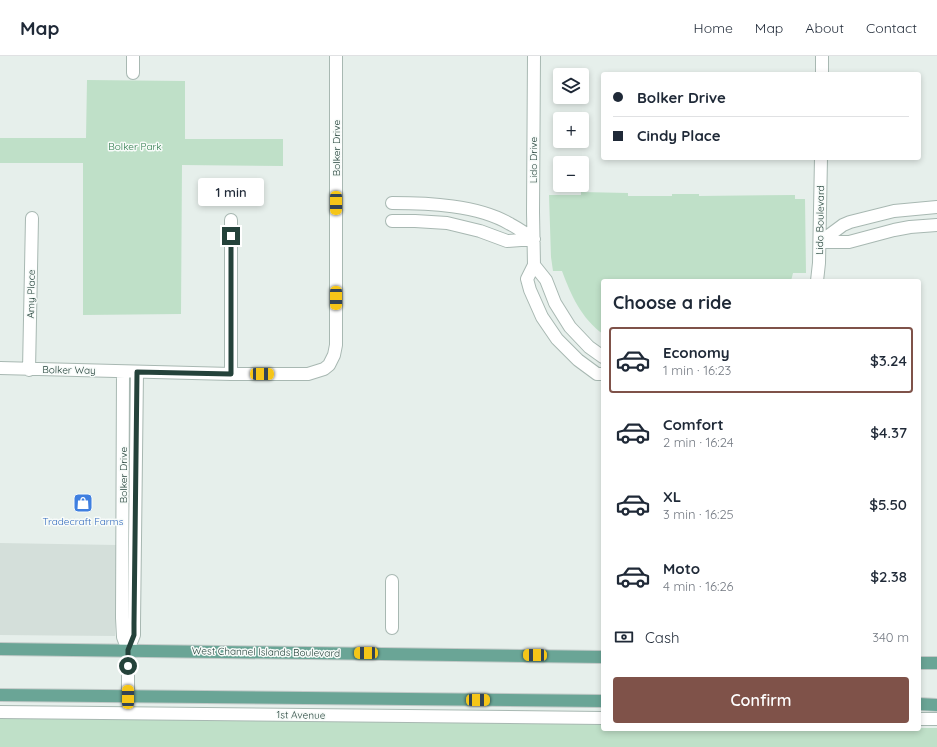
<!DOCTYPE html>
<meta charset="utf-8">
<style>
body{margin:0;font-family:Quicksand,sans-serif;background:#f6f6f7;color:#1f2937;height:100vh;display:flex;flex-direction:column;font-size:15px;white-space:nowrap}
*{box-sizing:border-box;margin:0}
p{font-size:13px;color:#747a83}
.icon{flex:none;width:22px;height:22px;fill:none;stroke:currentColor;stroke-width:2;stroke-linecap:round;stroke-linejoin:round}
.map{position:relative;flex:1;overflow:hidden}
.side{position:absolute;left:601px;top:223px;width:320px;height:452px;display:flex;flex-direction:column;background:#fff;border-radius:4px;box-shadow:0 2px 6px #0003}
.side>*{flex:none}
.top-card{position:absolute;left:601px;top:16px;width:320px;height:88px;border-radius:4px;box-shadow:0 2px 6px #0003;display:grid;align-content:center;height:88px;padding:0 12px;background:#fff}
.controls{position:absolute;left:553px;top:12px;display:grid;gap:8px}
.controls a{display:grid;place-items:center;width:36px;height:36px;border-radius:4px;background:#fff;box-shadow:0 2px 6px #0003;font-size:20px}
.end{position:absolute;width:18px;height:18px;margin:-9px;border:5px solid #24423a;background:#fff;box-shadow:0 0 0 2px #fff}
.from{border-radius:50%}
.bubble{position:absolute;height:28px;border-radius:4px;background:#fff;box-shadow:0 2px 6px #0003;font-size:13px;font-weight:600;line-height:28px;text-align:center}
.car{position:absolute;width:12px;height:24px;margin:-12px -6px;border-radius:5px;box-shadow:0 0 3px 1px #0007;background:linear-gradient(#f5c518 24%,#345 0 40%,#f5c518 0 76%,#345 0 86%,#f5c518 0)}
.top-card b{display:flex;align-items:center;gap:14px;height:38px;font-size:15px}
.top-card b+b{border-top:1px solid #e0e1e3}
.top-card i{width:10px;height:10px;background:#1f2937}
ul{padding:0;list-style:none}
li{display:flex;align-items:center;gap:12px;height:66px;margin:0 8px 6px;padding:0 4px;border:2px solid transparent;border-radius:4px}
li div{flex:1}
li b{display:block;font-size:15px}
li em{font-style:normal;font-weight:600}
li.selected{border-color:#7f5249}
li>.icon{width:36px;height:36px;stroke-width:1.5}
h2{padding:0 12px;font-size:18px;line-height:48px}
.pay{display:flex;align-items:center;gap:10px;height:44px;padding:0 12px;font-size:15px}
.pay p{margin-inline-start:auto}
.cta{display:flex;gap:8px;margin-top:auto;padding:8px 12px}
.cta a{flex:1;height:46px;border-radius:4px;background:#7f5249;color:#fff;font-size:16px;font-weight:600;line-height:46px;text-align:center}
header{display:flex;align-items:center;gap:24px;box-sizing:border-box;height:56px;padding:0 20px;background:#fff;border-bottom:1px solid #e0e1e3}
header strong{font-size:19px}
nav{display:flex;gap:22px;margin-inline-start:auto;font-size:14px}
.map>svg:first-child{display:block}
</style>
<header>
<strong>Map</strong>
<nav><a>Home</a><a>Map</a><a>About</a><a>Contact</a></nav>
</header>
<div class="map">
<svg width="937" height="691" viewBox="0 0 937 691">
<rect width="100%" height="100%" fill="#e6efeb"/>
<!-- built -->
<path fill="#d4dfda" d="M 0,487 L 116,489 L 115,580 L 0,579 Z"/>
<!-- green -->
<path fill="#bfe0c8" d="M 87,24 L 185,25 L 185,83 L 283,83 L 283,110 L 182,109 L 181,258 L 83,259 L 83,107 L 0,107 L 0,82 L 86,82 Z
M 581,136 L 628,137 L 628,140 L 672,140 L 672,138 L 699,138 L 699,140 L 795,139 L 795,143 L 805,143 L 806,217 L 793,217 L 791,225 L 603,225 L 603,278 C 581,262 571,239 562,215 L 553,215 L 551,201 L 549,139 L 581,139 Z
M 9,661 L 603,668 L 603,673 L 937,672 L 937,691 L 0,691 L 0,662 Z"/>
<g fill="none" stroke-linecap="round" stroke-linejoin="round">
<!-- minor casing -->
<g stroke="#a8b8b2" stroke-width="14">
<path id="minor" d="M 534,0 L 533,156 L 534,209 L 527,223 L 530,234 L 542,261 L 557,283 L 578,304 L 597,318 L 603,318
M 133,17 L 133,0
M 822,18 L 822,0
M 392,147 C 428,147 478,149 510,168 C 518,172 526,178 534,183
M 231,164 L 231,318
M 392,165 L 415,165 L 447,167 L 480,175 L 507,185 L 534,183
M 820,186 L 843,169 L 850,166 L 894,155 L 937,151
M 820,186 L 849,186 L 894,174 L 910,171 L 937,169
M 534,209 L 546,224 L 555,247 L 570,271 L 589,291 L 603,301
M 817,225 L 819,207 L 821,102
M 0,312 L 231,318 L 308,318 L 324,313 L 329,309 L 334,299 L 336,289 L 336,0
M 29,314 L 32,162
M 123,316 L 122,562 L 123,581 L 128,594 L 128,641
M 392,525 L 392,572
M 128,594 L 134,579 L 134,568 L 137,316
M 0,656 L 603,662
M 919,663 L 937,663"/>
</g>
<!-- major casing -->
<g stroke="#c2cac8" stroke-width="14">
<path id="major" d="M 0,593 L 603,601
M 919,607 L 937,607
M 0,639 L 603,645
M 919,648 L 937,649"/>
</g>
<!-- minor -->
<use href="#minor" stroke="#fff" stroke-width="12"/>
<!-- major -->
<use href="#major" stroke="#6aa596" stroke-width="12"/>
</g>
<g fill="none" stroke-linecap="round" stroke-linejoin="round">
<!-- route -->
<path stroke="#24423a" stroke-width="5" d="M 128,610 L 128,594 L 134,579 L 134,568 L 137,316 L 231,318 L 231,180"/>
</g>
<!-- icons -->
<defs>
<g id="shop-square" transform="scale(1)"><rect x="-9" y="-9" width="18" height="18" rx="4" fill="#3f7fe0" stroke="#f7fbf9"/><path d="M-5-2.5h2.3a2.7 3.5 0 0 1 5.4 0H5L5.5 6h-11ZM-1.5-2.5h3a1.5 2.3 0 0 0-3 0Z" fill="#fff"/></g>
</defs>
<g fill-rule="evenodd">
<use href="#shop-square" x="83" y="447"/>
</g>
<g text-anchor="middle" dominant-baseline="central" stroke-width="3" stroke-linejoin="round" paint-order="stroke">
<!-- park labels -->
<g font-size="10" fill="#2d7a4b" stroke="#f7fbf9">
<text x="135" y="90">Bolker Park</text>
</g>
<!-- street labels -->
<g font-size="10" fill="#24423a" stroke="#f7fbf9">
<text transform="translate(336 92) rotate(-90)">Bolker Drive</text>
<text transform="translate(533 104) rotate(-90)">Lido Drive</text>
<text transform="translate(820 164) rotate(-89)">Lido Boulevard</text>
<text transform="translate(31 238) rotate(-89)">Amy Place</text>
<text transform="translate(69 314) rotate(1)">Bolker Way</text>
<text transform="translate(123 419) rotate(-90)">Bolker Drive</text>
<text transform="translate(266 596) rotate(1)">West Channel Islands Boulevard</text>
<text transform="translate(301 659) rotate(1)">1st Avenue</text>
</g>
<!-- shop labels -->
<g font-size="10" fill="#366cbe" stroke="#f7fbf9">
<text x="83" y="465">Tradecraft Farms</text>
</g>
</g>
</svg>
<div class="controls">
<a><svg class="icon" aria-label="layers" viewBox="0 0 24 24"><path d="M12 4l9 5-9 5-9-5zM3 14l9 5 9-5"/></svg></a>
<a>+</a>
<a>−</a>
</div>
<i class="end from" style="left:128px;top:610px"></i>
<i class="end" style="left:231px;top:180px"></i>
<div class="bubble" style="left:198px;top:122px;width:66px">1 min</div>
<i class="car" style="left:336px;top:147px;rotate:180deg"></i>
<i class="car" style="left:336px;top:242px;rotate:180deg"></i>
<i class="car" style="left:262px;top:318px;rotate:90deg"></i>
<i class="car" style="left:366px;top:597px;rotate:270deg"></i>
<i class="car" style="left:535px;top:599px;rotate:271deg"></i>
<i class="car" style="left:128px;top:641px;rotate:0deg"></i>
<i class="car" style="left:478px;top:644px;rotate:90deg"></i>
<div class="top-card">
<b><i class="from"></i>Bolker Drive</b>
<b><i></i>Cindy Place</b>
</div>
<section class="side">
<h2>Choose a ride</h2>
<ul>
<li class="selected"><svg class="icon" aria-label="car" viewBox="0 0 24 24"><path d="M5 17H2v-5l4-1 3-4h7l3 4 3 1v5h-3M9 17h6M6 11h13"/><circle cx="7" cy="17" r="2"/><circle cx="17" cy="17" r="2"/></svg><div><b>Economy</b><p>1 min · 16:23</p></div><em>$3.24</em></li>
<li><svg class="icon" aria-label="car" viewBox="0 0 24 24"><path d="M5 17H2v-5l4-1 3-4h7l3 4 3 1v5h-3M9 17h6M6 11h13"/><circle cx="7" cy="17" r="2"/><circle cx="17" cy="17" r="2"/></svg><div><b>Comfort</b><p>2 min · 16:24</p></div><em>$4.37</em></li>
<li><svg class="icon" aria-label="car" viewBox="0 0 24 24"><path d="M5 17H2v-5l4-1 3-4h7l3 4 3 1v5h-3M9 17h6M6 11h13"/><circle cx="7" cy="17" r="2"/><circle cx="17" cy="17" r="2"/></svg><div><b>XL</b><p>3 min · 16:25</p></div><em>$5.50</em></li>
<li><svg class="icon" aria-label="car" viewBox="0 0 24 24"><path d="M5 17H2v-5l4-1 3-4h7l3 4 3 1v5h-3M9 17h6M6 11h13"/><circle cx="7" cy="17" r="2"/><circle cx="17" cy="17" r="2"/></svg><div><b>Moto</b><p>4 min · 16:26</p></div><em>$2.38</em></li>
</ul>
<div class="pay"><svg class="icon" aria-label="cash" viewBox="0 0 24 24"><path d="M3 7h18v10H3z"/><circle cx="12" cy="12" r="2"/></svg>Cash<p>340 m</p></div>
<div class="cta"><a>Confirm</a></div>
</section>
</div>
